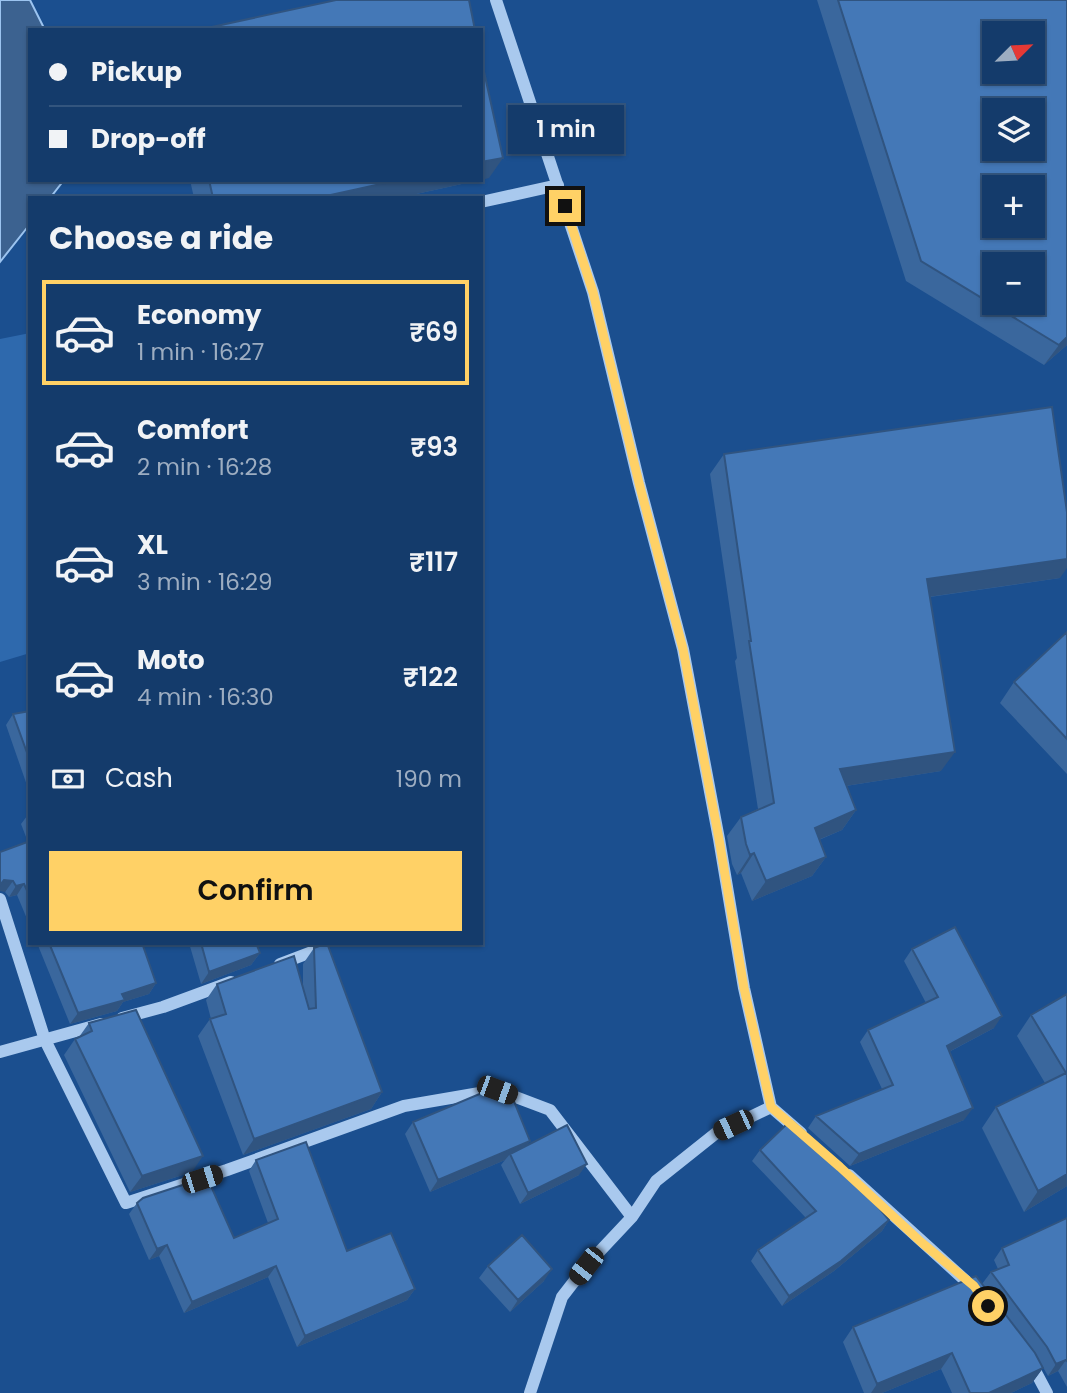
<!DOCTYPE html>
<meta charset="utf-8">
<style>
body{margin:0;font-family:Poppins,sans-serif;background:#214673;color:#f1f3f6;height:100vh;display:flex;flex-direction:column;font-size:26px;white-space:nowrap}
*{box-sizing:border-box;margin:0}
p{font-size:23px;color:#9dadc1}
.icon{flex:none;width:38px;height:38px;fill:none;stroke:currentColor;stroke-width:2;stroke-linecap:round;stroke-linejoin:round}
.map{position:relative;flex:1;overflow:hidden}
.details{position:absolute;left:28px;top:196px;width:455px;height:749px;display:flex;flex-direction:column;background:#143b6b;border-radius:0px;box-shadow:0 2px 5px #0004,0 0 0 2px #33557e}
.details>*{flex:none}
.top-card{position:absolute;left:28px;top:28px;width:455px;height:154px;border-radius:0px;box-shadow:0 2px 5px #0004,0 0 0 2px #33557e;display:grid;align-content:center;height:154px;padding:0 21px;background:#143b6b}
.needle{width:46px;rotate:66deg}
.tools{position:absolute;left:982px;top:21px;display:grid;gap:14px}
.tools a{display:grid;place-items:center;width:63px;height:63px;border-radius:0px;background:#143b6b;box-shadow:0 2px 5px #0004,0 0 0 2px #33557e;font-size:35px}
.end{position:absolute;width:32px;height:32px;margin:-16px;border:9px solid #ffd166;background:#111;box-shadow:0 0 0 4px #111}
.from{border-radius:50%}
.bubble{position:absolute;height:49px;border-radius:0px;background:#143b6b;box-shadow:0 2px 5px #0004,0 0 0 2px #33557e;font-size:23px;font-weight:600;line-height:49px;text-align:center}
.car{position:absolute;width:21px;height:42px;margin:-21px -10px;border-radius:9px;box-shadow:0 0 5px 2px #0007;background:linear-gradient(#222 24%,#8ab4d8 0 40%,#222 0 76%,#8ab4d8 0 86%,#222 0)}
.top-card b{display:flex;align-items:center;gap:24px;height:66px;font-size:26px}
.top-card b+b{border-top:2px solid #33557e}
.top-card i{width:18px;height:18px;background:#f1f3f6}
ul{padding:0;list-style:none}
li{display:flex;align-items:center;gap:21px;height:105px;margin:0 14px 10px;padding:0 7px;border:4px solid transparent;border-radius:0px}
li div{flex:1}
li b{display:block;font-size:26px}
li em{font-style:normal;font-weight:600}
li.current{border-color:#ffd166}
li>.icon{width:63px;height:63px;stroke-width:1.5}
h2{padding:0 21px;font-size:32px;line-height:84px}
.pay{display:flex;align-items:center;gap:18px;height:77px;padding:0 21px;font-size:26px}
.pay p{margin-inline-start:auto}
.cta{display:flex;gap:14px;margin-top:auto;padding:14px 21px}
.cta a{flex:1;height:80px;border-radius:0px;background:#ffd166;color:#111;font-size:28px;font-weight:600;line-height:80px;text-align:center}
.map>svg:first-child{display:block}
</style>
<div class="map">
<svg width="1067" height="1393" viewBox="0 0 1067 1393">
<rect width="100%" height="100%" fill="#1b4f8f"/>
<!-- green -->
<path fill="#2e69ad" d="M 30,333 L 30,653 L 0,662 L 0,339 Z"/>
<!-- water -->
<path fill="#3c6290" stroke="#9cc4f0" stroke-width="2" d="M 0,0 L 30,0 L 45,30 L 30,30 L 30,180 L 64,180 L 50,198 L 30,198 L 30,224 L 0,262 Z"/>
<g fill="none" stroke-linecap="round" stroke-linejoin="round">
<!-- minor -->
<path stroke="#a9c9ee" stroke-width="12" d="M 496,0 L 593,292 L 639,483 L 683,649 L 719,839 L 744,988 L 771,1107 L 801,1133
M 481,202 L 558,185
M 0,899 L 45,1040 L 126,1203 L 227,1170 L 404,1106 L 497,1090 L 550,1110 L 632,1217
M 280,964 L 322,948
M 122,1018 L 163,1007 L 231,982
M 0,1052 L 101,1024
M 849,1175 L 978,1292
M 1031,1363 L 1047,1393
M 530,1393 L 562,1297 L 586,1266 L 632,1217 L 656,1181 L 715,1134 L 771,1107"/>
</g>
<!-- wall -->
<path fill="#3a679d" d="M 817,0 L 1067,0 L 1067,345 L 1044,365 L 906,281 Z
M 190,180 L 480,180 L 398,198 L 194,198 Z
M 724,454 L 1060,578 L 930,597 L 941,771 L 846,786 L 856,810 L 842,830 L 819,840 L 826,857 L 812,876 L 752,901 L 741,873 L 737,875 L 732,864 L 727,836 L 741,817 L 758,809 L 735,661 L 737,658 L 710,474 Z
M 1067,632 L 1067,774 L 1000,703 L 1014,682 Z
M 30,711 L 30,794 L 6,725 L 13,714 Z
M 30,812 L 30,926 L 17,895 L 9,897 L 5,892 L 28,842 L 21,824 Z
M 37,943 L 142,943 L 156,983 L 149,994 L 123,1002 L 117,1011 L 70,1024 Z
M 189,943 L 256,943 L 260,953 L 251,965 L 201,984 Z
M 314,948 L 382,1092 L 371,1109 L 243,1155 L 198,1036 L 210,1019 L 211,1019 L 206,1000 L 217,984 L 303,989 L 303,964 Z
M 912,949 L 994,1028 L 949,1052 L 964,1120 L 850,1166 L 808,1128 L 816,1116 L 882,1089 L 860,1042 L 868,1030 L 926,1003 L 904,961 Z
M 1067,994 L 1067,1186 L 1024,1212 L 982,1128 L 996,1107 L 1045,1083 L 1017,1036 L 1031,1015 Z
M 89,1023 L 192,1172 L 130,1192 L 64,1055 L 75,1039 L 79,1037 Z
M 413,1122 L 528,1144 L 579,1175 L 520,1204 L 501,1165 L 505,1160 L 430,1192 L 405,1134 Z
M 760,1150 L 889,1220 L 882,1231 L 834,1271 L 782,1306 L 751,1261 L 758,1250 L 806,1218 L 752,1161 Z
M 256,1160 L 347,1251 L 415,1289 L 407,1300 L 297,1347 L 268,1277 L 184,1313 L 159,1256 L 149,1260 L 129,1214 L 137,1203 L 234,1238 L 268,1223 L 249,1171 Z
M 1067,1218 L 1067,1387 L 1058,1371 L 1048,1376 L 1036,1355 L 1043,1368 L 1032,1383 L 1011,1393 L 952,1393 L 941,1369 L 882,1393 L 864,1393 L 843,1342 L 853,1327 L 982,1284 L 991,1272 L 998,1269 L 994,1260 L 1002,1248 Z
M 488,1266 L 544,1281 L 510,1312 L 479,1278 Z"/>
<!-- shaded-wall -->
<path fill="#305480" d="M 503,158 L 489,178 L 481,180 L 481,162 Z
M 399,180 L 480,180 L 398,198 L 317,198 Z
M 1067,337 L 1067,345 L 1044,365 L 1059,345 Z
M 1067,559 L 1067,568 L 1060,578 L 914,599 L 927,579 Z
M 955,752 L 941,771 L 826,789 L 840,769 Z
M 856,810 L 842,830 L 801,847 L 815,828 Z
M 754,853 L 741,873 L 737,875 L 750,855 Z
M 826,857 L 812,876 L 752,901 L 766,881 Z
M 4,880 L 13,881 L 5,892 L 0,891 L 0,885 Z
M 24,884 L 17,895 L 9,897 L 16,886 Z
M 260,953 L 251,965 L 201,984 L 209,972 Z
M 156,983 L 149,994 L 123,1002 L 117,1011 L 70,1024 L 78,1013 L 122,994 Z
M 1002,1016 L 994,1028 L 939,1057 L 947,1046 Z
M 382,1092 L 371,1109 L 243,1155 L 254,1139 Z
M 973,1108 L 964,1120 L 850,1166 L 859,1154 Z
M 530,1141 L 522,1153 L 510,1154 L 505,1160 L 430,1192 L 438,1180 Z
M 203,1156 L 192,1172 L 130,1192 L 142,1176 Z
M 587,1164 L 579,1175 L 520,1204 L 528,1193 Z
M 1067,1174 L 1067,1186 L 1024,1212 L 1038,1191 Z
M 889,1220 L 882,1231 L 834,1271 L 782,1306 L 789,1296 Z
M 167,1245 L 159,1256 L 149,1260 L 157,1249 Z
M 276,1266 L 268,1277 L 184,1313 L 192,1302 Z
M 552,1269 L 544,1281 L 510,1312 L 518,1300 Z
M 415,1289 L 407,1300 L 297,1347 L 305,1336 Z
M 952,1353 L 941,1369 L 882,1393 L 871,1393 L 877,1384 Z
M 1066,1360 L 1058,1371 L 1048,1376 L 1056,1364 Z
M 1043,1368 L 1032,1383 L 1011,1393 L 989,1393 Z"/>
<!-- building -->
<path fill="#4478b7" stroke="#305480" stroke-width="2" fill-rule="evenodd" d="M 336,0 L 469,0 L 475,30 L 198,30 Z
M 838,0 L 1067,0 L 1067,337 L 1059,345 L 921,261 ZM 994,33 L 1032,33 L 1032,72 L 994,72 ZM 994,110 L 1032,110 L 1032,149 L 994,149 ZM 994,187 L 1032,187 L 1032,226 L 994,226 ZM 994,264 L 1032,264 L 1032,303 L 994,303 Z
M 481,58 L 503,158 L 481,162 Z
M 209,180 L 399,180 L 317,198 L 213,198 Z
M 1052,407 L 1067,512 L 1067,559 L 927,579 L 955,752 L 840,769 L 856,810 L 815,828 L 826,857 L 766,881 L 754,853 L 750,855 L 746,844 L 741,817 L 774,803 L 749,641 L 751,641 L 724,454 Z
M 1067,632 L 1067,739 L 1014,682 Z
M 30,711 L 30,761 L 13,714 Z
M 30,841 L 30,897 L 24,884 L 16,886 L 13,881 L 4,880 L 0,885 L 0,852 Z
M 955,927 L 1002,1016 L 947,1046 L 973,1108 L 859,1154 L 816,1116 L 893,1085 L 868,1030 L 938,997 L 912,949 Z
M 49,943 L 142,943 L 156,983 L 122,994 L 125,1000 L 78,1013 Z
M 201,943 L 256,943 L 260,953 L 209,972 Z
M 327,943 L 382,1092 L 254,1139 L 210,1019 L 226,1014 L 217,984 L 294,956 L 309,1009 L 316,1008 L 314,948 Z
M 1067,994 L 1067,1174 L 1038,1191 L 996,1107 L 1066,1073 L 1031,1015 Z
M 136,1010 L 203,1156 L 142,1176 L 75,1039 L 92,1031 L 89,1023 Z
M 504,1087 L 509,1089 L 530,1141 L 438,1180 L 413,1122 L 489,1090 Z
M 791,1120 L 845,1167 L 889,1220 L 841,1261 L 789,1296 L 758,1250 L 816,1211 L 760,1150 Z
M 567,1125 L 587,1164 L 528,1193 L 510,1154 Z
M 306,1142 L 347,1251 L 391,1233 L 415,1289 L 305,1336 L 276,1266 L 192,1302 L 167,1245 L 157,1249 L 137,1203 L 143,1198 L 207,1177 L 234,1238 L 278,1219 L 256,1160 Z
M 1067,1218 L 1067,1361 L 1066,1360 L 1056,1364 L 1047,1347 L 991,1272 L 1009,1265 L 1002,1248 Z
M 522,1235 L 552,1269 L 518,1300 L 488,1266 Z
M 976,1276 L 1035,1353 L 1043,1368 L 989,1393 L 970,1393 L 952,1353 L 877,1384 L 853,1327 Z"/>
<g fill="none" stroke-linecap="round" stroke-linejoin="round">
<!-- route -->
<path stroke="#ffd166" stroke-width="9" d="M 565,206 L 593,292 L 639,483 L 683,649 L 719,839 L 744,988 L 771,1107 L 840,1167 L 921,1242 L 974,1286 L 988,1306"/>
</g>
</svg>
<div class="tools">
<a><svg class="needle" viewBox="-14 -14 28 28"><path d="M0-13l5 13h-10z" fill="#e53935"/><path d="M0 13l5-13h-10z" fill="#9dadc1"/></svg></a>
<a><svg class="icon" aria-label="layers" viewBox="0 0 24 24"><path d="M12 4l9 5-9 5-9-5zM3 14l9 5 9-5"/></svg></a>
<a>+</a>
<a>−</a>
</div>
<i class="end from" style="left:988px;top:1306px"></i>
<i class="end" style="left:565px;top:206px"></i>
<div class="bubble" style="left:508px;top:105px;width:116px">1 min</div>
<i class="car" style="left:497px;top:1090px;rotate:110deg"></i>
<i class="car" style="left:733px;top:1125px;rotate:245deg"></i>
<i class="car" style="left:202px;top:1179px;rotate:72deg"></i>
<i class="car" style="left:586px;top:1266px;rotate:218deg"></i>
<div class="top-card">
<b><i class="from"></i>Pickup</b>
<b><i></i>Drop-off</b>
</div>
<section class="details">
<h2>Choose a ride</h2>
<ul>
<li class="current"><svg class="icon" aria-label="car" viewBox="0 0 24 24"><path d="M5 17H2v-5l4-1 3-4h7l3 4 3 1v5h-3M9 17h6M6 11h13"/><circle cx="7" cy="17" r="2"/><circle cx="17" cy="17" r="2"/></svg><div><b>Economy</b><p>1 min · 16:27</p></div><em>₹69</em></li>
<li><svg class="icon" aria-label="car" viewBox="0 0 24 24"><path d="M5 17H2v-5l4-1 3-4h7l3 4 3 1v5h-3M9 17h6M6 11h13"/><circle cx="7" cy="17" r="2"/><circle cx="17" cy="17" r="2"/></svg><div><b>Comfort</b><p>2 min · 16:28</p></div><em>₹93</em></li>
<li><svg class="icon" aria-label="car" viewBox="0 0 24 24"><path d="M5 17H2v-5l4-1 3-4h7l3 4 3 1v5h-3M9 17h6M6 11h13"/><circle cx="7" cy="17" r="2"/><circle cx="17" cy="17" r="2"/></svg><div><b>XL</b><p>3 min · 16:29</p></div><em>₹117</em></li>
<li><svg class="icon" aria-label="car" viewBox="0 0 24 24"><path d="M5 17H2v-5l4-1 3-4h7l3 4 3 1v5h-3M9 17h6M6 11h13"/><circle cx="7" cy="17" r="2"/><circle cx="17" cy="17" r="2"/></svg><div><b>Moto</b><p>4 min · 16:30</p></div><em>₹122</em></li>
</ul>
<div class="pay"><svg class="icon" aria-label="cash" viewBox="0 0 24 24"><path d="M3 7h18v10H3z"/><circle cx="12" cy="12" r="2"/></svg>Cash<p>190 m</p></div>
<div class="cta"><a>Confirm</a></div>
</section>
</div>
